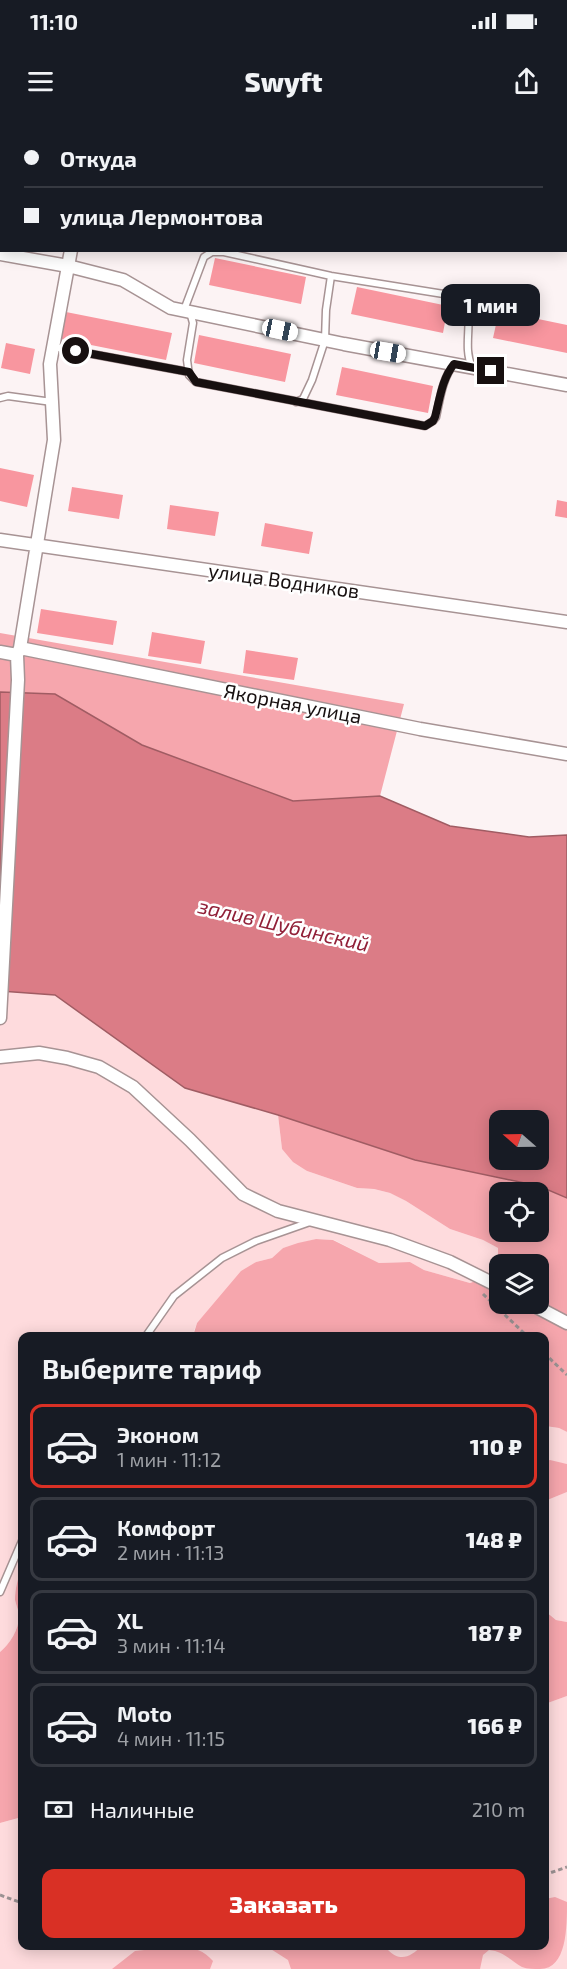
<!DOCTYPE html>
<html lang="ru">
<meta charset="utf-8">
<style>
body{margin:0;font-family:"Exo 2",sans-serif;background:#242831;color:#f1f3f6;height:100vh;display:flex;flex-direction:column;font-size:22px;white-space:nowrap}
*{box-sizing:border-box;margin:0}
p{font-size:20px;color:#9ea1a6}
.icon{flex:none;width:33px;height:33px;fill:none;stroke:currentColor;stroke-width:2;stroke-linecap:round;stroke-linejoin:round}
.map{position:relative;flex:1;overflow:hidden}
.details{position:absolute;left:18px;top:1212px;width:531px;height:618px;display:flex;flex-direction:column;background:#171b24;border-radius:12px;box-shadow:0 3px 15px #0003}
.details>*{flex:none}
.hud{position:absolute;left:0px;top:0px;width:567px;height:132px;box-shadow:0 3px 15px #0003;display:grid;align-content:center;height:132px;padding:0 24px;background:#171b24}
.needle{width:39px;rotate:290deg}
.controls{position:absolute;left:489px;top:990px;display:grid;gap:12px}
.controls a{display:grid;place-items:center;width:60px;height:60px;border-radius:12px;background:#171b24;box-shadow:0 3px 15px #0003;font-size:30px}
.end{position:absolute;width:27px;height:27px;margin:-14px;border:8px solid #171010;background:#fff;box-shadow:0 0 0 3px #fff}
.from{border-radius:50%}
.bubble{position:absolute;height:42px;border-radius:12px;background:#171b24;box-shadow:0 3px 15px #0003;font-size:20px;font-weight:800;line-height:42px;text-align:center}
.car{position:absolute;width:18px;height:36px;margin:-18px -9px;border-radius:8px;box-shadow:0 0 4px 2px #0007;background:linear-gradient(#fff 24%,#345 0 40%,#fff 0 76%,#345 0 86%,#fff 0)}
.hud b{display:flex;align-items:center;gap:21px;height:57px;font-size:22px}
.hud b+b{border-top:2px solid #363941}
.hud i{width:15px;height:15px;background:#f1f3f6}
ul{padding:0;list-style:none}
li{display:flex;align-items:center;gap:18px;height:84px;margin:0 12px 9px;padding:0 12px;border:3px solid #363941;border-radius:12px}
li div{flex:1}
li b{display:block;font-size:22px}
li em{font-style:normal;font-weight:800}
li.current{border-color:#d93025}
li>.icon{width:54px;height:54px;stroke-width:1.5}
h2{padding:0 24px;font-size:27px;line-height:72px}
.pay{display:flex;align-items:center;gap:15px;height:66px;padding:0 24px;font-size:22px}
.pay p{margin-inline-start:auto}
.action{display:flex;gap:12px;margin-top:auto;padding:12px 24px}
.action a{flex:1;height:69px;border-radius:12px;background:#d93025;color:#fff;font-size:24px;font-weight:800;line-height:69px;text-align:center}
.status{display:flex;justify-content:space-between;align-items:center;height:42px;padding:0 30px;background:#171b24;direction:ltr}
.status svg{height:16px;fill:currentColor}
header{display:flex;justify-content:space-between;align-items:center;height:78px;padding:0 24px;background:#171b24;font-size:27px;font-weight:800}
.map>svg:first-child{display:block}
</style>
<div class="status"><b>11:10</b><svg viewBox="0 0 49 12"><path d="M0 12V9h3v3zM5 12V6h3v6zM10 12V3h3v9zM15 12V0h3v12zM26 1h20v11H26zM47 4h2v5h-2z"/></svg></div>
<header><svg class="icon" aria-label="menu" viewBox="0 0 24 24"><path d="M4 6h16M4 12h16M4 18h16"/></svg>Swyft<svg class="icon" aria-label="share" viewBox="0 0 24 24"><path d="M12 15V3M7 8l5-5 5 5M5 13v7h14v-7"/></svg></header>
<div class="map">
<svg width="567" height="1849" viewBox="0 0 567 1849">
<rect width="100%" height="100%" fill="#fcf3f4"/>
<!-- green -->
<path fill="#fedbdd" d="M 0,871 L 55,875 L 185,968 L 278,995 L 282,1029 L 307,1051 L 357,1068 L 374,1069 L 390,1073 L 406,1081 L 450,1109 L 483,1120 L 498,1128 L 498,1145 L 487,1157 L 470,1163 L 424,1150 L 410,1142 L 379,1143 L 334,1120 L 316,1119 L 283,1128 L 272,1138 L 256,1142 L 197,1203 L 192,1216 L 22,1216 L 22,1447 C 18,1457 15,1469 15,1480 C 16,1485 18,1489 19,1494 C 20,1508 10,1524 0,1532 Z
M 544,1306 L 559,1308 L 567,1312 L 567,1344 L 545,1341 Z
M 567,1372 L 567,1502 L 556,1500 L 545,1490 L 545,1446 L 548,1437 L 545,1433 L 545,1381 Z
M 567,1576 L 567,1849 L 0,1849 L 0,1703 L 22,1697 L 22,1826 L 544,1826 L 545,1584 Z"/>
<!-- forest -->
<path fill="#f6a6ad" fill-rule="evenodd" d="M 0,513 L 404,584 L 380,676 L 293,681 L 142,625 L 55,574 L 0,572 Z
M 278,995 L 415,1040 L 540,1066 L 567,1078 L 567,1312 L 559,1308 L 545,1306 L 544,1216 L 193,1216 L 197,1203 L 241,1151 L 256,1142 L 272,1138 L 283,1128 L 298,1123 L 316,1119 L 333,1120 L 379,1143 L 410,1142 L 424,1150 L 470,1163 L 487,1157 L 498,1145 L 498,1128 L 483,1120 L 450,1109 L 406,1081 L 390,1073 L 374,1069 L 357,1068 L 307,1051 L 293,1042 L 282,1029 ZM 500,1072 L 538,1072 L 538,1112 L 500,1112 ZM 500,1144 L 538,1144 L 538,1184 L 500,1184 Z
M 550,1340 L 567,1344 L 567,1372 L 545,1381 L 545,1341 Z
M 22,1447 L 22,1697 L 0,1703 L 0,1532 C 10,1524 20,1508 19,1494 C 18,1489 16,1485 15,1480 C 15,1469 18,1457 22,1447 Z
M 544,1490 L 556,1500 L 567,1502 L 567,1576 L 545,1584 Z
M 555,1777 L 567,1782 C 567,1807 567,1849 540,1849 C 534,1849 527,1849 522,1847 C 510,1840 503,1831 489,1830 L 483,1835 L 480,1849 L 291,1849 L 288,1840 L 266,1826 L 388,1826 L 388,1830 C 401,1843 411,1836 422,1826 L 544,1826 L 545,1779 Z
M 181,1826 C 194,1827 204,1831 213,1841 L 210,1849 L 112,1849 L 135,1831 Z"/>
<!-- water -->
<path fill="#db7c86" stroke="#a05c63" stroke-width="1.5" fill-rule="evenodd" d="M 0,572 L 55,574 L 142,625 L 293,681 L 380,676 L 450,706 L 529,717 L 567,715 L 567,1078 L 539,1066 L 415,1040 L 278,995 L 185,968 L 55,875 L 0,871 ZM 500,1000 L 538,1000 L 538,1040 L 500,1040 Z"/>
<!-- building -->
<path fill="#f8969f" d="M 215,138 L 306,157 L 301,184 L 209,165 Z
M 357,167 L 448,186 L 443,213 L 351,194 Z
M 499,191 L 567,205 L 567,233 L 493,218 Z
M 66,192 L 172,213 L 166,240 L 61,219 Z
M 199,215 L 291,234 L 285,262 L 194,243 Z
M 6,223 L 35,229 L 30,254 L 1,248 Z
M 342,247 L 433,266 L 428,293 L 336,275 Z
M 0,348 L 34,355 L 27,387 L 0,381 Z
M 72,367 L 123,375 L 119,399 L 68,391 Z
M 557,380 L 567,382 L 567,398 L 555,396 Z
M 170,385 L 219,392 L 215,416 L 167,409 Z
M 265,403 L 313,412 L 309,434 L 261,426 Z
M 41,489 L 117,501 L 113,525 L 37,513 Z
M 152,512 L 205,521 L 201,544 L 148,536 Z
M 246,530 L 298,538 L 294,560 L 243,553 Z"/>
<g fill="none" stroke-linecap="round" stroke-linejoin="round">
<!-- service casing -->
<g stroke="#a79394" stroke-width="9">
<path id="service" d="M 184,190 L 204,137 L 212,132 L 224,132 L 331,156 L 456,176 L 467,184 C 472,205 463,228 472,247
M 190,192 L 193,203 L 187,240 L 189,255 L 196,262 L 425,306 L 433,301 L 436,297 C 440,279 442,259 454,244
M 54,227 L 189,252
M 0,278 L 8,276 L 52,282
M 296,282 L 303,279 L 312,260 L 325,220 L 326,190 L 331,156
M 146,1216 L 174,1176 L 222,1138 L 256,1121 L 310,1102
M 0,1472 L 22,1421"/>
</g>
<!-- minor casing -->
<g stroke="#a79394" stroke-width="15">
<path id="minor" d="M 95,2 L 95,0
M 0,134 L 68,146 L 123,160 L 171,188 L 344,224 L 567,265
M 0,420 L 567,502
M 20,528 L 420,609 L 567,634
M 0,532 L 17,535
M 0,898 L 18,560 L 17,535 L 20,528 L 54,320 L 50,244 L 71,130
M 0,937 L 39,933 L 67,938 L 99,947 L 133,967 L 190,1020 L 243,1074 L 278,1091 L 390,1120 L 450,1142 L 500,1167
M 531,1184 L 567,1203"/>
</g>
<!-- path -->
<path stroke="#9b9293" stroke-width="3" stroke-dasharray="4.5 3" stroke-linecap="butt" d="M 483,1174 L 527,1216
M 544,1233 L 567,1255
M 544,1755 L 567,1747
M 0,1775 L 22,1783"/>
<!-- service -->
<use href="#service" stroke="#fff" stroke-width="6"/>
<!-- minor -->
<use href="#minor" stroke="#fff" stroke-width="12"/>
</g>
<g fill="none" stroke-linecap="round" stroke-linejoin="round">
<!-- route -->
<path stroke="#171010" stroke-width="8" d="M 76,231 L 189,252 L 196,262 L 425,306 L 433,301 L 435,297 C 440,278 442,259 454,244 L 491,251"/>
</g>
<g text-anchor="middle" dominant-baseline="central" stroke-width="5" stroke-linejoin="round" paint-order="stroke">
<!-- street labels -->
<g font-size="20" fill="#171010" stroke="#fff">
<text transform="translate(284 460) rotate(8)">улица Водников</text>
<text transform="translate(293 583) rotate(11)">Якорная улица</text>
</g>
<!-- water labels -->
<g font-size="21" font-style="italic" fill="#912038" stroke="#fff">
<text transform="translate(284 804) rotate(13)">залив Шубинский</text>
</g>
</g>
</svg>
<div class="controls">
<a><svg class="needle" viewBox="-14 -14 28 28"><path d="M0-13l5 13h-10z" fill="#e53935"/><path d="M0 13l5-13h-10z" fill="#9ea1a6"/></svg></a>
<a><svg class="icon" aria-label="locate" viewBox="0 0 24 24"><circle cx="12" cy="12" r="6"/><path d="M12 2v4M12 18v4M2 12h4M18 12h4"/></svg></a>
<a><svg class="icon" aria-label="layers" viewBox="0 0 24 24"><path d="M12 4l9 5-9 5-9-5zM3 14l9 5 9-5"/></svg></a>
</div>
<i class="end from" style="left:76px;top:231px"></i>
<i class="end" style="left:491px;top:251px"></i>
<div class="bubble" style="left:441px;top:164px;width:99px">1 мин</div>
<i class="car" style="left:280px;top:210px;rotate:102deg"></i>
<i class="car" style="left:388px;top:232px;rotate:100deg"></i>
<div class="hud">
<b><i class="from"></i>Откуда</b>
<b><i></i>улица Лермонтова</b>
</div>
<section class="details">
<h2>Выберите тариф</h2>
<ul>
<li class="current"><svg class="icon" aria-label="car" viewBox="0 0 24 24"><path d="M5 17H2v-5l4-1 3-4h7l3 4 3 1v5h-3M9 17h6M6 11h13"/><circle cx="7" cy="17" r="2"/><circle cx="17" cy="17" r="2"/></svg><div><b>Эконом</b><p>1 мин · 11:12</p></div><em>110 ₽</em></li>
<li><svg class="icon" aria-label="car" viewBox="0 0 24 24"><path d="M5 17H2v-5l4-1 3-4h7l3 4 3 1v5h-3M9 17h6M6 11h13"/><circle cx="7" cy="17" r="2"/><circle cx="17" cy="17" r="2"/></svg><div><b>Комфорт</b><p>2 мин · 11:13</p></div><em>148 ₽</em></li>
<li><svg class="icon" aria-label="car" viewBox="0 0 24 24"><path d="M5 17H2v-5l4-1 3-4h7l3 4 3 1v5h-3M9 17h6M6 11h13"/><circle cx="7" cy="17" r="2"/><circle cx="17" cy="17" r="2"/></svg><div><b>XL</b><p>3 мин · 11:14</p></div><em>187 ₽</em></li>
<li><svg class="icon" aria-label="car" viewBox="0 0 24 24"><path d="M5 17H2v-5l4-1 3-4h7l3 4 3 1v5h-3M9 17h6M6 11h13"/><circle cx="7" cy="17" r="2"/><circle cx="17" cy="17" r="2"/></svg><div><b>Moto</b><p>4 мин · 11:15</p></div><em>166 ₽</em></li>
</ul>
<div class="pay"><svg class="icon" aria-label="cash" viewBox="0 0 24 24"><path d="M3 7h18v10H3z"/><circle cx="12" cy="12" r="2"/></svg>Наличные<p>210 m</p></div>
<div class="action"><a>Заказать</a></div>
</section>
</div>
